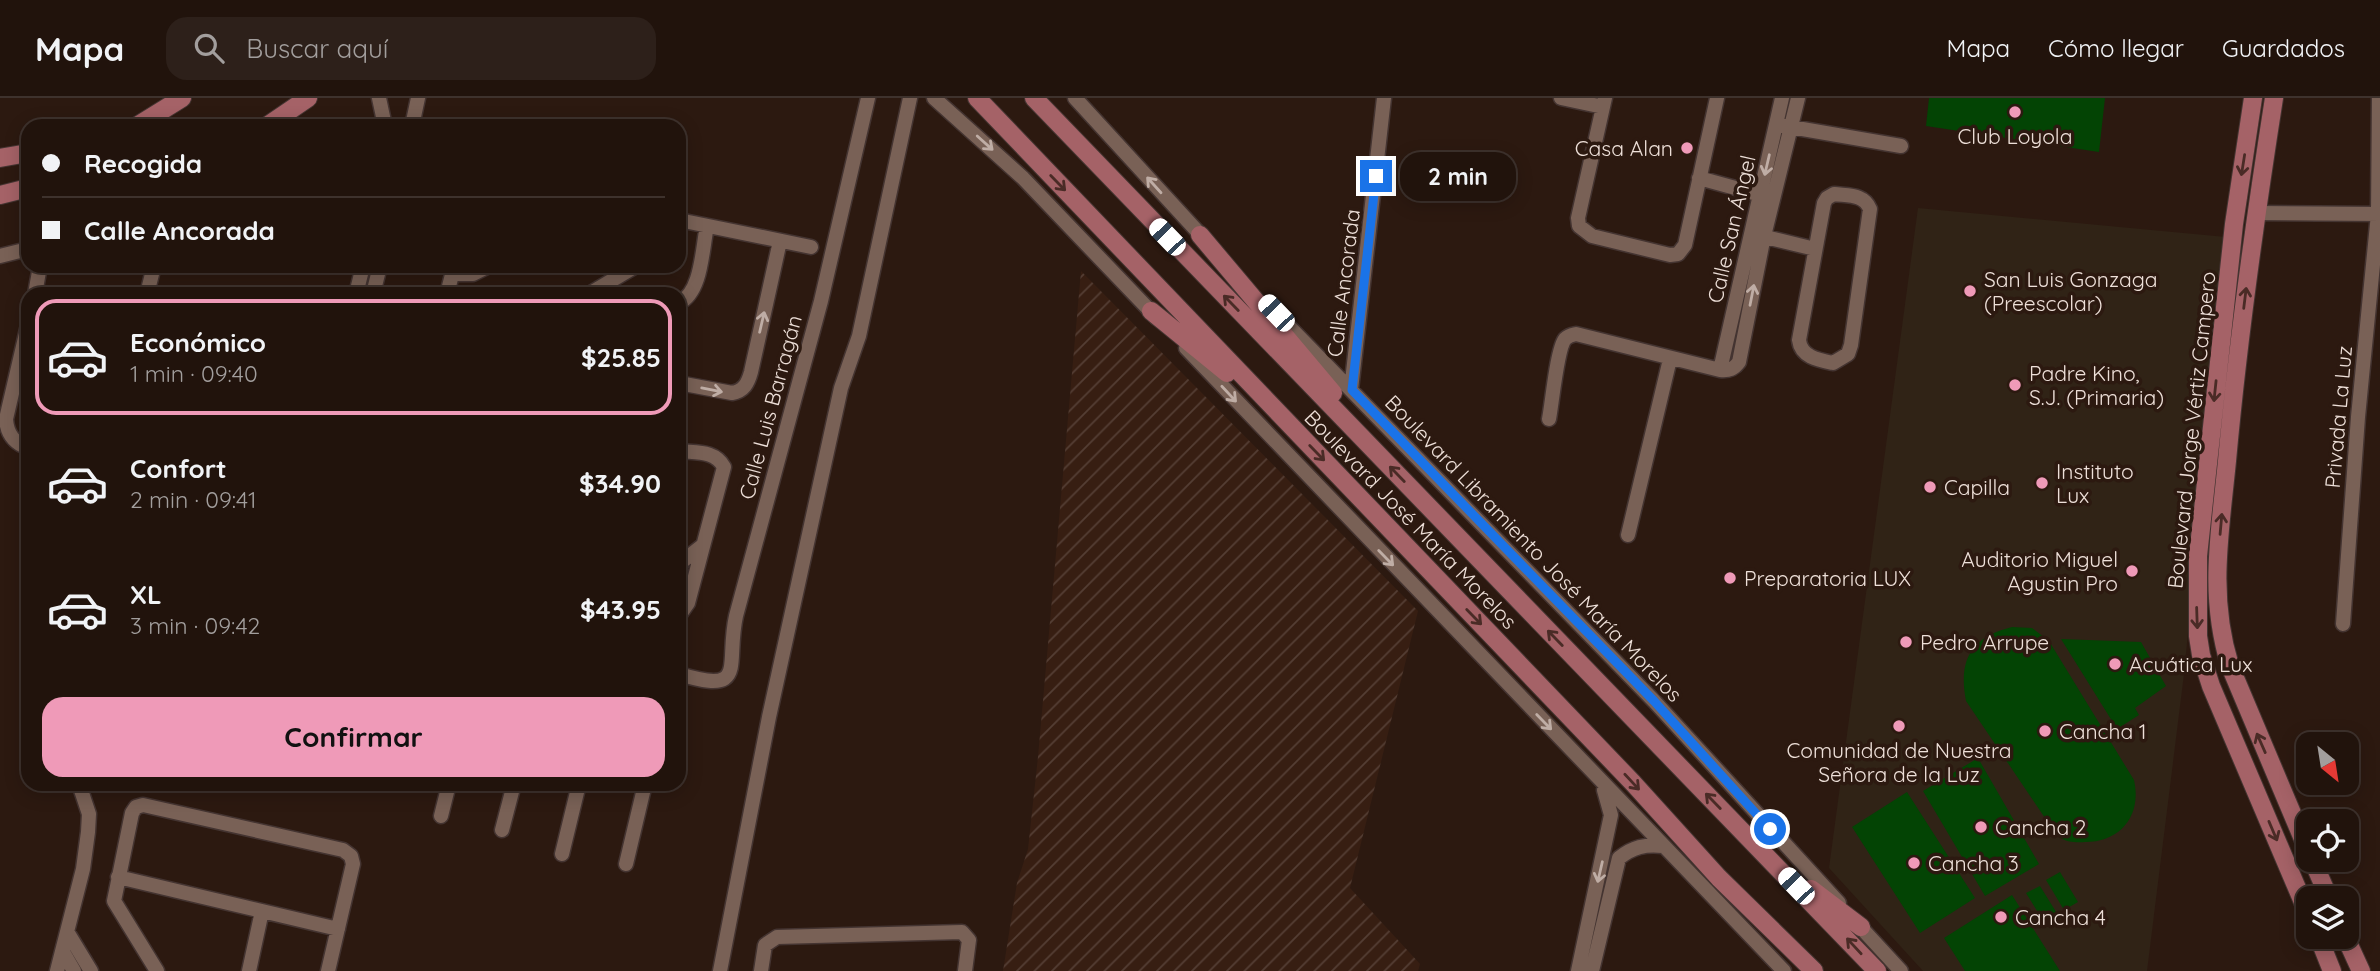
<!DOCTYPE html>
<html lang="es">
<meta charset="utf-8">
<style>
body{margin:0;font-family:Quicksand,sans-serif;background:#2d201a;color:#f1f3f6;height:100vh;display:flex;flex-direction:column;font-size:26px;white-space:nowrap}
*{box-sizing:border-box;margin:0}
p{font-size:23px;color:#a29e9d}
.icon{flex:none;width:38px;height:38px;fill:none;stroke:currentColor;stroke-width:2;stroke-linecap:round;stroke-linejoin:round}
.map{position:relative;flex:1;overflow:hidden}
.side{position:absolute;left:21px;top:189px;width:665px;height:504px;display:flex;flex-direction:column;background:#21130c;border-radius:21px;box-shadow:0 4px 18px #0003,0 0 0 2px #3e322d}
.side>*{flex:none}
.top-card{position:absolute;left:21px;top:21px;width:665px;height:154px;border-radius:21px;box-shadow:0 4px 18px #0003,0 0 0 2px #3e322d;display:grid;align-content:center;height:154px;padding:0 21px;background:#21130c}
.needle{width:46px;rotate:150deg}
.tools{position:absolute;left:2296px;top:634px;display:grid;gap:14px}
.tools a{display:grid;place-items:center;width:63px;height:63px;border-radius:14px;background:#21130c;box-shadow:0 4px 18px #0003,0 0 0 2px #3e322d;font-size:35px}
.end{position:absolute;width:32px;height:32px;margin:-16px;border:9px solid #1a73e8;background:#fff;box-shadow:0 0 0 4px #fff}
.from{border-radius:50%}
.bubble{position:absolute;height:49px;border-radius:21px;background:#21130c;box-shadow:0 4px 18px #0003,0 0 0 2px #3e322d;font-size:23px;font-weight:700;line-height:49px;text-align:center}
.car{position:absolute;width:21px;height:42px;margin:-21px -10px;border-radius:9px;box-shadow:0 0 5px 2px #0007;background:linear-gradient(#fff 24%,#345 0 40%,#fff 0 76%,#345 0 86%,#fff 0)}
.top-card b{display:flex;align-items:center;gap:24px;height:66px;font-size:26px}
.top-card b+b{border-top:2px solid #3e322d}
.top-card i{width:18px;height:18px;background:#f1f3f6}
ul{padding:12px 0 0;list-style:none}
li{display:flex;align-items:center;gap:21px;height:116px;margin:0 14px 10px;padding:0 7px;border:4px solid transparent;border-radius:21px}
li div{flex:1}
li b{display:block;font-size:26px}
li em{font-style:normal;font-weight:700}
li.selected{border-color:#ef9ab8}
li>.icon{width:63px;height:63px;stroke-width:1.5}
.button{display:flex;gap:14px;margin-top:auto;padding:14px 21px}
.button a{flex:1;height:80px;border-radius:21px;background:#ef9ab8;color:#111;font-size:28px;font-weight:700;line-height:80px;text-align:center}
header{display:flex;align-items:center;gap:42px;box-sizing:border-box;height:98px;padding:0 35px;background:#21130c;border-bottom:2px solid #3e322d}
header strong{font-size:33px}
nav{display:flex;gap:38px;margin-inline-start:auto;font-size:24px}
.search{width:490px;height:63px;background:#2d201a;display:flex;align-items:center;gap:18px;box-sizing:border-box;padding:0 24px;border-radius:21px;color:#a29e9d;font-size:26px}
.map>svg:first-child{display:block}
</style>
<header>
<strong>Mapa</strong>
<div class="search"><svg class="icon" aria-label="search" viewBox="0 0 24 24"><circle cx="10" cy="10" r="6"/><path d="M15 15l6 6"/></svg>Buscar aquí</div>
<nav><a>Mapa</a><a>Cómo llegar</a><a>Guardados</a></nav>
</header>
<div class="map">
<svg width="2380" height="873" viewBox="0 0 2380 873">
<defs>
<pattern id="industrial-furrows" width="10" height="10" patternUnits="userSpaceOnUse" patternTransform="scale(1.75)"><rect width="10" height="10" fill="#371e12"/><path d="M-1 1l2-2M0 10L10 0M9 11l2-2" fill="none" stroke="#543e34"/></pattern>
</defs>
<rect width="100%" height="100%" fill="#2c1910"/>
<!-- industrial -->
<path fill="url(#industrial-furrows)" d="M 1081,173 L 1418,513 L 1350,790 L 1420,866 L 1418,873 L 1003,873 L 1017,785 L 1028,751 L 1038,659 Z"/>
<!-- education -->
<path fill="#302316" d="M 1918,110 L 2226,139 L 2184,576 L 2147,873 L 1923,873 L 1829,770 Z"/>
<!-- pitch -->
<path fill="#034404" d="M 1929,0 L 2105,0 L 2099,54 L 1926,28 Z
M 2012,529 L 2032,530 L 2049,543 L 2134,682 C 2142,717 2121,744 2085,744 C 2077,745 2066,744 2059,739 C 2055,735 2052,730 2049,726 L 1966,603 C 1958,562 1971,539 2012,529 Z
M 2061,541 L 2141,544 L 2166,588 L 2135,610 L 2139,617 L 2117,631 Z
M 1978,660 L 2039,766 L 1985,798 L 1923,693 Z
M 1907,694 L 1975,800 L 1920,835 L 1852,729 Z
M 2060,774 L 2078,804 L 2064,812 L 2046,782 Z
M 2040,788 L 2058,817 L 2044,824 L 2026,795 Z
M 2012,797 L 2060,873 L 1965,873 L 1944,840 Z"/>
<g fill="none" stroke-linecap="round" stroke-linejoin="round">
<!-- minor casing -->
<g stroke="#443431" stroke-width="17">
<path id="minor" d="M 379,0 L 385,28
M 934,0 L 1023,80 L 1157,220
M 1075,0 L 1208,145
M 1561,0 L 1603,9
M 1605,0 L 1578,120 L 1579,128 L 1592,138 L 1670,157 L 1678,156 L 1685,147 L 1717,0
M 412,28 L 418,0
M 1785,28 L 1901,48
M 1699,80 L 1768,99
M 1834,96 C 1849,98 1864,96 1870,111 L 1851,247 L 1848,256 L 1833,265 C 1818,262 1801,259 1799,242 L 1824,105 L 1827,100 Z
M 2256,115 L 2380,116
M 679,122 L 811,149
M 1757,137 L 1815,151
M 0,158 L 28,151
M 453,176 L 473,176 L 489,168
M 599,190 L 626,196
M 35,196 L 40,168
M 147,196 L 154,168
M 356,196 L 363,168
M 373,196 L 380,168
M 447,196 L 454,169
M 589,196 L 636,168
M 679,205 C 702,194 702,151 707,128
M 1268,207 L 1654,603 L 1839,805
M 28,227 L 6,321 C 7,336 14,345 28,350
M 1186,250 L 1784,873
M 1720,272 L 1782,0
M 679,285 L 732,295 C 744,293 748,285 751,274 L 780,143
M 1351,292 L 1384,0
M 1549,321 C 1552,306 1557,251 1565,241 C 1569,237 1571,237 1576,236 L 1720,272 C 1729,273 1734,271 1739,264 L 1764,138 L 1798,0
M 679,353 C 696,355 715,352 724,369 L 688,505 L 679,518
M 1628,437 L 1670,261
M 679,466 L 702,448
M 2343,526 L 2358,319 L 2378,116 L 2379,0
M 679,576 C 749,597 725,568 736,518 L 821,203 L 868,0
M 441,718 L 449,686
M 502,732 L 514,686
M 562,756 L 579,686
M 626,766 L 645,686
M 118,779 L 338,831
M 1855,823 L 1901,873
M 68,835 L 91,873
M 63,854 L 74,873
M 57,873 L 83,771 L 88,734 L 89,716 L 79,686
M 157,873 L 114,803 L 132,715 L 136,709 L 143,707 L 343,752 L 351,758 L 353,766 L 328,873
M 249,873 L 262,813
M 720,873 L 769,619 L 841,290 L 859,238 L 910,0
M 761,873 L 765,847 L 777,839 L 962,834 L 969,842 L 965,873
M 1578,873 L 1611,717 L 1604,692
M 1592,873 L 1619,760 C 1633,749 1645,746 1663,748"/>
</g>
<!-- major casing -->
<g stroke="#443431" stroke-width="20">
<path id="major" d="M 977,0 L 1633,685 L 1719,780 L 1814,873
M 1034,0 L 1877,873
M 2253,0 L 2234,126 L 2198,458 L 2198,538 L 2201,557 L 2211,588 L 2308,816
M 2274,0 C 2255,121 2238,241 2227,363 C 2220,435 2208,497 2230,568 L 2308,753
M 137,28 L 182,0
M 267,28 L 308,0
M 0,60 L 28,55
M 0,97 L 28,90
M 1200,137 L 1333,295
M 1151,213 L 1227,275
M 2312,761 L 2329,800
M 1811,791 L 1861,829
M 2318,838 L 2332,873
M 2345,838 L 2361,873"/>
</g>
<!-- minor -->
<use href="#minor" stroke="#796156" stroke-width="14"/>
<!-- major -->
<use href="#major" stroke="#a56267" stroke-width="18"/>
</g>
<!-- one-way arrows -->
<defs><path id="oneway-shaft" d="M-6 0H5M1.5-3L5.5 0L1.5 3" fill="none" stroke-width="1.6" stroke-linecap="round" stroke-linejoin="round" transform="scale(1.75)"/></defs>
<g stroke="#bfada5">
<use href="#oneway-shaft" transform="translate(985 45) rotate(42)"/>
<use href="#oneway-shaft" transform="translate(1767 67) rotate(103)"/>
<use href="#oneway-shaft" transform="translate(1154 87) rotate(-132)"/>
<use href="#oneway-shaft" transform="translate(1752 197) rotate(-79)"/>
<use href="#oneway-shaft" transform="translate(762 224) rotate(-77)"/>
<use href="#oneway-shaft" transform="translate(712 292) rotate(11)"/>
<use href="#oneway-shaft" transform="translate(1229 296) rotate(47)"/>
<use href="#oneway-shaft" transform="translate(1386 460) rotate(46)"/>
<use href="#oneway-shaft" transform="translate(1544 624) rotate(46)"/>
<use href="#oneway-shaft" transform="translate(1600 774) rotate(103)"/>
</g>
<g stroke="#4a2b26">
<use href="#oneway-shaft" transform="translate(2243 67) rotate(99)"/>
<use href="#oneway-shaft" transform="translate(1058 85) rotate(46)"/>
<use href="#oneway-shaft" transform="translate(2245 200) rotate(-83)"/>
<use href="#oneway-shaft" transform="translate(1231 205) rotate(-134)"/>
<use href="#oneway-shaft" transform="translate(2215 293) rotate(96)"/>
<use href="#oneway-shaft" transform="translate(1317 355) rotate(46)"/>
<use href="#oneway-shaft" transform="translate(1397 376) rotate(-134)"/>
<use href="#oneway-shaft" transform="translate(2221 426) rotate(-85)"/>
<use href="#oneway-shaft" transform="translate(1474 519) rotate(46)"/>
<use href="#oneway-shaft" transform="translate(2197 520) rotate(88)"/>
<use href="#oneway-shaft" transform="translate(1555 540) rotate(-134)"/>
<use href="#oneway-shaft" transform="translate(2261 645) rotate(-114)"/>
<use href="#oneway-shaft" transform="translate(1632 684) rotate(47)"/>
<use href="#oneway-shaft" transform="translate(1713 703) rotate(-134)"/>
<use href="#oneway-shaft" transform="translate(2273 733) rotate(67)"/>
<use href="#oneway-shaft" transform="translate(1854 848) rotate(-133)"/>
</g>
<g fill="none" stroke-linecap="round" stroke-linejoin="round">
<!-- route -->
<path stroke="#1a73e8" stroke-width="9" d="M 1376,78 L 1352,292 L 1654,603 L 1770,731"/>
</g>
<!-- markers -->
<g fill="#ef9ab8" stroke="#2c1910" stroke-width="2.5">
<circle cx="2015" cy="14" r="7"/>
<circle cx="1687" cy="50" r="7"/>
<circle cx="1970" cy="193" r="7"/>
<circle cx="2015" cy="287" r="7"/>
<circle cx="2042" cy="385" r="7"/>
<circle cx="1930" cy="389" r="7"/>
<circle cx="2132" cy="473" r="7"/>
<circle cx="1730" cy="480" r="7"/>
<circle cx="1906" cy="544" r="7"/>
<circle cx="2115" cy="566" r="7"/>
<circle cx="1899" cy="628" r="7"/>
<circle cx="2045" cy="633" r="7"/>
<circle cx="1981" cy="729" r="7"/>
<circle cx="1914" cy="765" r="7"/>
<circle cx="2001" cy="819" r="7"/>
</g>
<g text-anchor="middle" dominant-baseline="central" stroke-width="7" stroke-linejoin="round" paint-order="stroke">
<!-- poi labels -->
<g font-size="21" fill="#eee0d9" stroke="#2c1910" text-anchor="start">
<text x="2015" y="38" text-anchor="middle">Club Loyola</text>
<text x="1673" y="50" text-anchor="end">Casa Alan</text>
<text x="1984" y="181">San Luis Gonzaga<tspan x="1984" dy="24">(Preescolar)</tspan></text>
<text x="2029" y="275">Padre Kino,<tspan x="2029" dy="24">S.J. (Primaria)</tspan></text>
<text x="2056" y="373">Instituto<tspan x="2056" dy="24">Lux</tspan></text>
<text x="1944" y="389">Capilla</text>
<text x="2118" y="461" text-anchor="end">Auditorio Miguel<tspan x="2118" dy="24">Agustin Pro</tspan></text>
<text x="1744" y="480">Preparatoria LUX</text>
<text x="1920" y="544">Pedro Arrupe</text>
<text x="2129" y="566">Acuática Lux</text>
<text x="2059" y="633">Cancha 1</text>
<text x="1899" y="652" text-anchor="middle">Comunidad de Nuestra<tspan x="1899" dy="24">Señora de la Luz</tspan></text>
<text x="1995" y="729">Cancha 2</text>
<text x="1928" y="765">Cancha 3</text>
<text x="2015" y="819">Cancha 4</text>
</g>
<!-- street labels -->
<g font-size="21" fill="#eee0d9" stroke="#2c1910">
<text transform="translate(1731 131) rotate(-77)">Calle San Ángel</text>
<text transform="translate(1343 185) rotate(-83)">Calle Ancorada</text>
<text transform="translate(770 309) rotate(-75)">Calle Luis Barragán</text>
<text transform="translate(2338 319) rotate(-85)">Privada La Luz</text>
<text transform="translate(2191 332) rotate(-84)">Boulevard Jorge Vértiz Campero</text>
<text transform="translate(1411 421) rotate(46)">Boulevard José María Morelos</text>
<text transform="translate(1534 450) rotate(46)">Boulevard Libramiento José María Morelos</text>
</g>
</g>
</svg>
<div class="tools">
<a><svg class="needle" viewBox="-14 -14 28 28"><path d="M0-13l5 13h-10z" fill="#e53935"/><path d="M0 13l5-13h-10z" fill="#a29e9d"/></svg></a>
<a><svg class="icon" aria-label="locate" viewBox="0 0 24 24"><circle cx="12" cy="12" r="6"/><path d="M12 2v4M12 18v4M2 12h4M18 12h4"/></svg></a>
<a><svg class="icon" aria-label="layers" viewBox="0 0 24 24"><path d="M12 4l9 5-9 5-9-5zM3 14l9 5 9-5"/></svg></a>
</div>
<i class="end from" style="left:1770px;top:731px"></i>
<i class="end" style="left:1376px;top:78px"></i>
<div class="bubble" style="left:1400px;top:54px;width:116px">2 min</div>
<i class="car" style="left:1167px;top:139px;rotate:316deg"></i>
<i class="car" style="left:1276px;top:215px;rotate:316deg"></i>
<i class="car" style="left:1796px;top:788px;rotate:316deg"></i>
<div class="top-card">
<b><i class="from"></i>Recogida</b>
<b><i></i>Calle Ancorada</b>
</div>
<section class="side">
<ul>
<li class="selected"><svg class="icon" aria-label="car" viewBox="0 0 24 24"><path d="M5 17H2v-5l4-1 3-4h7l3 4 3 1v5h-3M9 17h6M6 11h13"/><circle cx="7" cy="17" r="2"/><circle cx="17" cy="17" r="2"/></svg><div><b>Económico</b><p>1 min · 09:40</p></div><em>$25.85</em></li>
<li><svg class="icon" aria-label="car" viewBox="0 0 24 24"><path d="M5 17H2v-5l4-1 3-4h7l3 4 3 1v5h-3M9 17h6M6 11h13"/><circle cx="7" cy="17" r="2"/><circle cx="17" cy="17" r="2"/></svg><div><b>Confort</b><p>2 min · 09:41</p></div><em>$34.90</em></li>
<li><svg class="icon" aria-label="car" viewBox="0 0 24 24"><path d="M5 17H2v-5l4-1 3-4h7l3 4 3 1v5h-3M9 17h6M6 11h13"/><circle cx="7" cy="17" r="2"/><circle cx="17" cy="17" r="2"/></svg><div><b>XL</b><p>3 min · 09:42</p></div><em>$43.95</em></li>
</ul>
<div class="button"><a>Confirmar</a></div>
</section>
</div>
